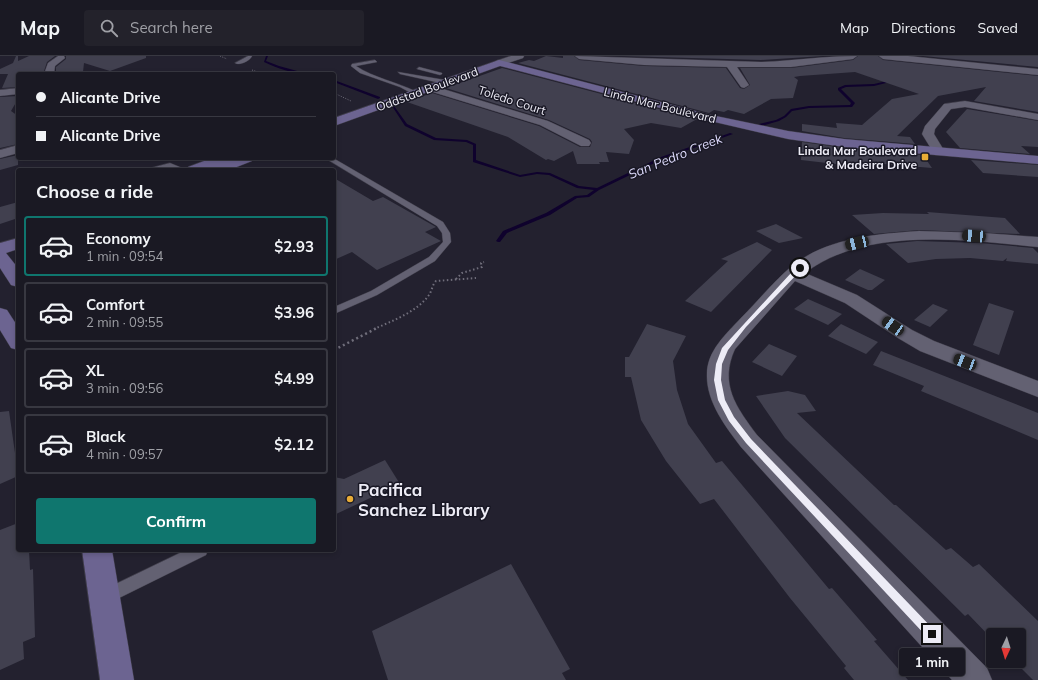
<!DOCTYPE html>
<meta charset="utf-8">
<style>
body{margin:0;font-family:Mulish,sans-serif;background:#23222b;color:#f1f3f6;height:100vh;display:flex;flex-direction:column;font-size:15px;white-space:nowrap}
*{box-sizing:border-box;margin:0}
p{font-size:13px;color:#9fa0a6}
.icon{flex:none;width:22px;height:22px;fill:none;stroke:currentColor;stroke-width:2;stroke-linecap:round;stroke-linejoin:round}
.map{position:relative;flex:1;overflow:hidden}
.side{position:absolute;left:16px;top:112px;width:320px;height:384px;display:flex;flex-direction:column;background:#1a1923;border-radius:4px;box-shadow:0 2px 6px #0003,0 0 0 1px #383841}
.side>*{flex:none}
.guide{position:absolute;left:16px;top:16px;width:320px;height:88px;border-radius:4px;box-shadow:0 2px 6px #0003,0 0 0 1px #383841;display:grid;align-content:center;height:88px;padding:0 20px;background:#1a1923}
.needle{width:26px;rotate:184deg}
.fabs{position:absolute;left:986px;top:572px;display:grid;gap:8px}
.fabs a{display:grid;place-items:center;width:40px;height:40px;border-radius:4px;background:#1a1923;box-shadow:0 2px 6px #0003,0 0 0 1px #383841;font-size:20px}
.end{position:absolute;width:18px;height:18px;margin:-9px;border:5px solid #edecf6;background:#111;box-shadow:0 0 0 2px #111}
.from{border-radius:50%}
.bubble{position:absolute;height:28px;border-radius:4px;background:#1a1923;box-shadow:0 2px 6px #0003,0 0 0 1px #383841;font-size:13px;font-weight:700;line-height:28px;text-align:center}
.car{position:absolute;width:12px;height:24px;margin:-12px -6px;border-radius:5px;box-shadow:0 0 3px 1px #0007;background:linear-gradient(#222 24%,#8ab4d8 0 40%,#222 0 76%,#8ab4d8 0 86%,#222 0)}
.guide b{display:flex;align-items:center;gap:14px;height:38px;font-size:15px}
.guide b+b{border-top:1px solid #383841}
.guide i{width:10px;height:10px;background:#f1f3f6}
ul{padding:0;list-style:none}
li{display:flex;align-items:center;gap:12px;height:60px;margin:0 8px 6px;padding:0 12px;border:2px solid #383841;border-radius:4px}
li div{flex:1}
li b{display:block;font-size:15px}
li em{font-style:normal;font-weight:700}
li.active{border-color:#0f766e}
li>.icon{width:36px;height:36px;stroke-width:1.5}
h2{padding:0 20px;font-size:18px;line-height:48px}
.primary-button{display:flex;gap:8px;margin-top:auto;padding:8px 20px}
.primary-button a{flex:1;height:46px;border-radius:4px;background:#0f766e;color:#fff;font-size:16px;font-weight:700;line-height:46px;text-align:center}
header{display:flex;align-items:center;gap:24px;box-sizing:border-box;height:56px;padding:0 20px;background:#1a1923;border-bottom:1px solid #383841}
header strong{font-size:19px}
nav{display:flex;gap:22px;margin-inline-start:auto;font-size:14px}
.search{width:280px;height:36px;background:#23222b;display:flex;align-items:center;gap:10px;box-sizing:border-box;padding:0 14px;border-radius:4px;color:#9fa0a6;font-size:15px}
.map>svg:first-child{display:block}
</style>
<header>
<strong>Map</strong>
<div class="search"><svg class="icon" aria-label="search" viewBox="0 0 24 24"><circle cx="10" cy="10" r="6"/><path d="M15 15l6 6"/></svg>Search here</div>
<nav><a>Map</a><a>Directions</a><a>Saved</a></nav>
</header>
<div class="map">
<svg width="1038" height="624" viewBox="0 0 1038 624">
<rect width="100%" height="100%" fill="#23212f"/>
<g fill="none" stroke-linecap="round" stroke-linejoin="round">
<!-- stream -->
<path fill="#0f022d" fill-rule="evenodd" d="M 266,0 L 268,0 L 266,5 L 279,10 L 308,18 C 293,18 277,12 264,6 Z
M 886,22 L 890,24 L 890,26 L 874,30 L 846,31 L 841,33 L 855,47 L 852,51 L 809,52 L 792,55 L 786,61 L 779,65 L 765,69 L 761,69 L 759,68 L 776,64 L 784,60 L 791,53 L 809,50 L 850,49 L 851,47 L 838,34 L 838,32 L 845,29 L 874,28 L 887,25 L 885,23 Z
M 334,24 L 380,41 L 380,42 L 378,43 L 334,26 Z
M 392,50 L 394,50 L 407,68 L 436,82 L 467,84 L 476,88 L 476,104 L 520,119 L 537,116 L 550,117 L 579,130 L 597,132 L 661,101 L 730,77 L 733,78 L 663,103 L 599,134 L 589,141 L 577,142 L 550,159 L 507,177 L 500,186 L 498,186 L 496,185 L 503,175 L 546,157 L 575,140 L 587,139 L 594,134 L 577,132 L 549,119 L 537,118 L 520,121 L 473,106 L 473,89 L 466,86 L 434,84 L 405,70 Z"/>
</g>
<!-- building -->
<path fill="#41404f" d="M 16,0 L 18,0 L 18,5 L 29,0 L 55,0 L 47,6 L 43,18 L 18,18 L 18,31 L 2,32 L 8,18 L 0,18 L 0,13 L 13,7 Z
M 66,0 L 146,0 L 146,2 L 110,15 L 84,7 L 83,16 L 80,16 L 81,18 L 56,18 L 56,11 L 66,3 Z
M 546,0 L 563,2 L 563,0 L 574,0 L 579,4 L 644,10 L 726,12 L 740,32 L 744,33 L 750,29 L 740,12 L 791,12 L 853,4 L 858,0 L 878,0 L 883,4 L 1038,20 L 1038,56 L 974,45 L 986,31 L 938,40 L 897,80 L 910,81 L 915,88 L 844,82 L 802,75 L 802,68 L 837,72 L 836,67 L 862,69 L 892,43 L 919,38 L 855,16 L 800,20 L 794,21 L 798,24 L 793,42 L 771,43 L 744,58 L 728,54 L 724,56 L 714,54 L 709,57 L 518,7 L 529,4 L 534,5 Z
M 622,0 L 823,0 L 761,4 Z
M 923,0 L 1038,0 L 1038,11 Z
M 502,12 L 697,63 L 681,72 L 651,67 L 624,73 L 634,84 L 629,98 L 606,96 L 609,106 L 599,106 L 600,108 L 577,108 L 573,95 L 554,105 L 548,103 L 546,104 L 508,81 L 407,46 L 432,37 L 539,70 L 580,91 L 590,91 L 592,86 L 590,83 L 549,64 L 446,32 Z
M 18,40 L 18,43 L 11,55 L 18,60 L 18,88 L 0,92 L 0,41 Z
M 967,53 L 1038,65 L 1038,91 L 1021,90 L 1030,98 L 960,92 L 946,76 Z
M 802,86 L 844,92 L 923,99 L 932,112 L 860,106 L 862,111 L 801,104 Z
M 18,99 L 18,109 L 0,114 L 0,103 Z
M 971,104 L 1038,109 L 1038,121 L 983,117 Z
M 334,122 L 373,145 L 383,141 L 436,171 L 425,176 L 441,185 L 377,214 L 352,196 L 334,204 Z
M 18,146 L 18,162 L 0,168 L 0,151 Z
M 927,156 L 1005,162 L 1020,178 L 919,174 L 874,178 L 852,159 L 883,157 L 929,158 Z
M 776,168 L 803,182 L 779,187 L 756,175 Z
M 917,185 L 980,187 L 1033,192 L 1038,197 L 1038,208 L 1006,205 L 1007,202 L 1003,205 L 970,202 L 936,203 L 908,207 L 886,188 Z
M 757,186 L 772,194 L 711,256 L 685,245 L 728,205 L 721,203 Z
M 860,213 L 885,224 L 872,234 L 868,234 L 845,224 Z
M 808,243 L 842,258 L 828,269 L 794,253 Z
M 989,247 L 1014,255 L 999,299 L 973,289 Z
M 933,248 L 948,254 L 930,271 L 914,264 Z
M 647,268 L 686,280 L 673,305 L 677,334 L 688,368 L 716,407 L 722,405 L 829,533 L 832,532 L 877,584 L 874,585 L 908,624 L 854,624 L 844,612 L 846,610 L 790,542 L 714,443 L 700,448 L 666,405 L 641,364 L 631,321 L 625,321 L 625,301 L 629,301 Z
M 841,268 L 878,286 L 866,298 L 828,280 Z
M 769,288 L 797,300 L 782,320 L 752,306 Z
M 881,295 L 1038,357 L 1038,384 L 921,335 L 924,330 L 873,309 Z
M 788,335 L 805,339 L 816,355 L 797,357 L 894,449 L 896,449 L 946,494 L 951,492 L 973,511 L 979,508 L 1038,565 L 1038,624 L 1033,624 L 1014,605 L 1019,605 L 1019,579 L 993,579 L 993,584 L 968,558 L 965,560 L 785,382 L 756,340 Z
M 9,355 L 16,404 L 18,404 L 18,420 L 0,428 L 0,356 Z
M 385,404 L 400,428 L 334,459 L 334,421 L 344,423 Z
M 18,467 L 18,494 L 29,494 L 30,514 L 33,513 L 35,581 L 23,586 L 24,603 L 0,614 L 0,474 Z
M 511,508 L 570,613 L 562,617 L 566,624 L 388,624 L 372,575 Z"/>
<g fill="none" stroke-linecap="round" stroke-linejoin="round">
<!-- lane casing -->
<g stroke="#3e3c48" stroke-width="1">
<path id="lane" d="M 248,0 L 252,0 C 250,5 239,10 235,7 Z
M 375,4 L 377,6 L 356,10 C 374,22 397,26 417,36 L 417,38 L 413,38 L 400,31 L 360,17 L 351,10 L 352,8 Z
M 419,11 L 442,17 L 442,18 L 440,19 L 417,13 Z
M 398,16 L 445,24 L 448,26 L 445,28 L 400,18 Z
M 325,102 L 333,102 L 443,166 L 450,177 L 451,186 L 435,205 L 377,239 L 334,258 L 334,251 L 371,235 L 429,201 L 443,186 L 442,177 L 437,170 Z
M 170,107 L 187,114 L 177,114 L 170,111 L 156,114 L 143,114 Z
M 186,494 L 208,494 L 206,499 L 111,546 L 105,549 L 99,546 L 97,541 L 99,536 Z"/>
</g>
<!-- street casing -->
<g stroke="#3e3c48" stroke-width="1">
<path id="street" d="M 58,0 L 64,0 L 65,2 L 55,10 L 54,18 L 44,18 L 48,7 Z
M 511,0 L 524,0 L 523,2 L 499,10 L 495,7 L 496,5 Z
M 575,0 L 761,6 C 793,5 825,0 857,0 L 853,3 L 791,11 L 737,11 L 749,29 L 744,32 L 741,31 L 727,11 L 644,9 L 579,3 Z
M 879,0 L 908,0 L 1038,13 L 1038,19 L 883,3 Z
M 430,29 L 548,65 L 589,84 L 591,87 L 589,90 L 581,90 L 540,69 L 426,34 L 425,32 Z
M 18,32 L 18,38 L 0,40 L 0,34 Z
M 965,45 L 1038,58 L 1038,64 L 965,51 L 951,53 L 935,73 L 934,78 L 945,96 L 943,99 L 935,99 L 922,78 L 925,70 L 944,48 Z
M 18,89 L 18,97 L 0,102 L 0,94 Z
M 919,175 L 983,177 L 1038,181 L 1038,191 C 966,184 866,170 805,217 L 857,239 L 912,274 L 934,285 L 1038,325 L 1038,341 L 920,295 L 898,282 L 845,247 L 795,225 L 735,293 C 719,328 736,351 757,379 L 987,612 L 992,624 L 952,624 L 741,391 C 725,370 706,345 707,318 C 707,295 726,278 741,262 C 758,245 773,226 792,210 C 827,182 876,178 919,175 Z"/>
</g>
<!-- secondary casing -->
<g stroke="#3e3c48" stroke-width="1">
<path id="secondary" d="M 499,4 L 711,59 L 788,75 L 844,83 L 1038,100 L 1038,108 L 844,91 L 788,83 L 706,64 L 500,10 L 334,70 L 334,62 Z
M 212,102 L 231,102 L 229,104 L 235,102 L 254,102 L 252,105 L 229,114 L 210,114 L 212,111 L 205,114 L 186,114 L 188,111 Z
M 18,182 L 18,193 L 6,197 L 18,212 L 18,231 L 11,229 L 0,212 L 0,187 Z
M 0,252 L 7,254 L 18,271 L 18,294 L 11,292 L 0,274 Z
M 82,494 L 112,494 L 134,624 L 100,624 Z"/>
</g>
<!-- path-far2 -->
<path stroke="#706e7b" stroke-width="1" stroke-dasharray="1 1.5" stroke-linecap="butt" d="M 220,0 L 227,3
M 252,14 L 264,18
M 334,37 L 351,45"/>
<!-- path-far1 -->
<path stroke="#706e7b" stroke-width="2" stroke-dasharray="1.5 2.5" stroke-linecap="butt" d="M 456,223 L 462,217 L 482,211 L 481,207 L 484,206
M 374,273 C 392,265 417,256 429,239 C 432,235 432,229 436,225 L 476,222"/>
<!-- path -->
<path stroke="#706e7b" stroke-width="2.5" stroke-dasharray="2 3" stroke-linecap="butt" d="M 334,294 L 377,272"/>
<!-- lane -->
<use href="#lane" fill="#636172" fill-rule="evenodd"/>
<!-- street -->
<use href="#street" fill="#636172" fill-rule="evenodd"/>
<!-- secondary -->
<use href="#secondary" fill="#6c6491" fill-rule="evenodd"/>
</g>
<!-- route -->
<path fill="#edecf6" d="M 798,211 L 803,212 L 746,271 L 728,294 L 722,308 L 721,324 L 725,344 L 734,361 L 751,383 L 935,575 L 937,578 L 935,582 L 932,583 L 928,582 L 746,387 L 729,365 L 718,344 L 714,324 L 716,308 L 722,292 L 791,217 Z"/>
<!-- markers -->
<g fill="#e8ac37" stroke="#191825" stroke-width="1.5">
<rect x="921" y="97" width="8" height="8" rx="2"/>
<circle cx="350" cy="443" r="4"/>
</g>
<g text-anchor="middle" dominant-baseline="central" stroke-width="3" stroke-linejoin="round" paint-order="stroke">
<!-- far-street labels -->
<g font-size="12" fill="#edecf6" stroke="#191825">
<text transform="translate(427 33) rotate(-20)">Oddstad Boulevard</text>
<text transform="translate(512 44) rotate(18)">Toledo Court</text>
<text transform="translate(660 49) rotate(14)">Linda Mar Boulevard</text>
</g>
<!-- far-poi labels -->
<g font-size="12" font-weight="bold" fill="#edecf6" stroke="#191825" text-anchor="end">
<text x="917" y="94">Linda Mar Boulevard<tspan x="917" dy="14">&amp; Madeira Drive</tspan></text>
</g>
<!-- far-water labels -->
<g font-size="13" font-style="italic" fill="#dfdcfe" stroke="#191825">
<text transform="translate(675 100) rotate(-22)">San Pedro Creek</text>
</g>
<!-- near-poi labels -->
<g font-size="17" font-weight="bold" fill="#edecf6" stroke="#191825" text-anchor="start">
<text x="358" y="433">Pacifica<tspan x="358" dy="20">Sanchez Library</tspan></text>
</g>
</g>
</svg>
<div class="fabs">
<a><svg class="needle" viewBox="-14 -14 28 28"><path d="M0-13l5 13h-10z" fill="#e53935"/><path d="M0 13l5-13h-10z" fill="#9fa0a6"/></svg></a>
</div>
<i class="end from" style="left:800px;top:212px"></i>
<i class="end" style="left:932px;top:578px"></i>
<div class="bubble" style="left:899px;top:592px;width:66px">1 min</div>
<i class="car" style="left:974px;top:180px;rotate:274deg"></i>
<i class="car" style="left:857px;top:187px;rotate:257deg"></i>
<i class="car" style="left:893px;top:270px;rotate:305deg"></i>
<i class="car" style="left:965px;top:306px;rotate:291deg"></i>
<div class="guide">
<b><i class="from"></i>Alicante Drive</b>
<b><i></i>Alicante Drive</b>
</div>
<section class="side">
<h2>Choose a ride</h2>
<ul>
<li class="active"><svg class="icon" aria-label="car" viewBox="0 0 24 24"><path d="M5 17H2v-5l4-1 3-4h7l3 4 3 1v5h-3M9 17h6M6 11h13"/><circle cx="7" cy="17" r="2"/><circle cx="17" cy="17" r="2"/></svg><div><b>Economy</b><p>1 min · 09:54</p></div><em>$2.93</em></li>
<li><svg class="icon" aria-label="car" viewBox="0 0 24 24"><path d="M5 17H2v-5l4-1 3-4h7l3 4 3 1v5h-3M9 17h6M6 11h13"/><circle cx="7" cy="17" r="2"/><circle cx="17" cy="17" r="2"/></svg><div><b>Comfort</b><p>2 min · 09:55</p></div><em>$3.96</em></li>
<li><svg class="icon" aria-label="car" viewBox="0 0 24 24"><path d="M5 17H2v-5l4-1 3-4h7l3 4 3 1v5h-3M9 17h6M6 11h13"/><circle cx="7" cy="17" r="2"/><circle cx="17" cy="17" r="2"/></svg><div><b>XL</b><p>3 min · 09:56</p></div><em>$4.99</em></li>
<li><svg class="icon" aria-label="car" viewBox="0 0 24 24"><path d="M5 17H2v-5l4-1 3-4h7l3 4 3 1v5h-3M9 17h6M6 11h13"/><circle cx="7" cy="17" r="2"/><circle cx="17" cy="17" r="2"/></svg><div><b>Black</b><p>4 min · 09:57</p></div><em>$2.12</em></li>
</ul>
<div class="primary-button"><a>Confirm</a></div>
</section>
</div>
